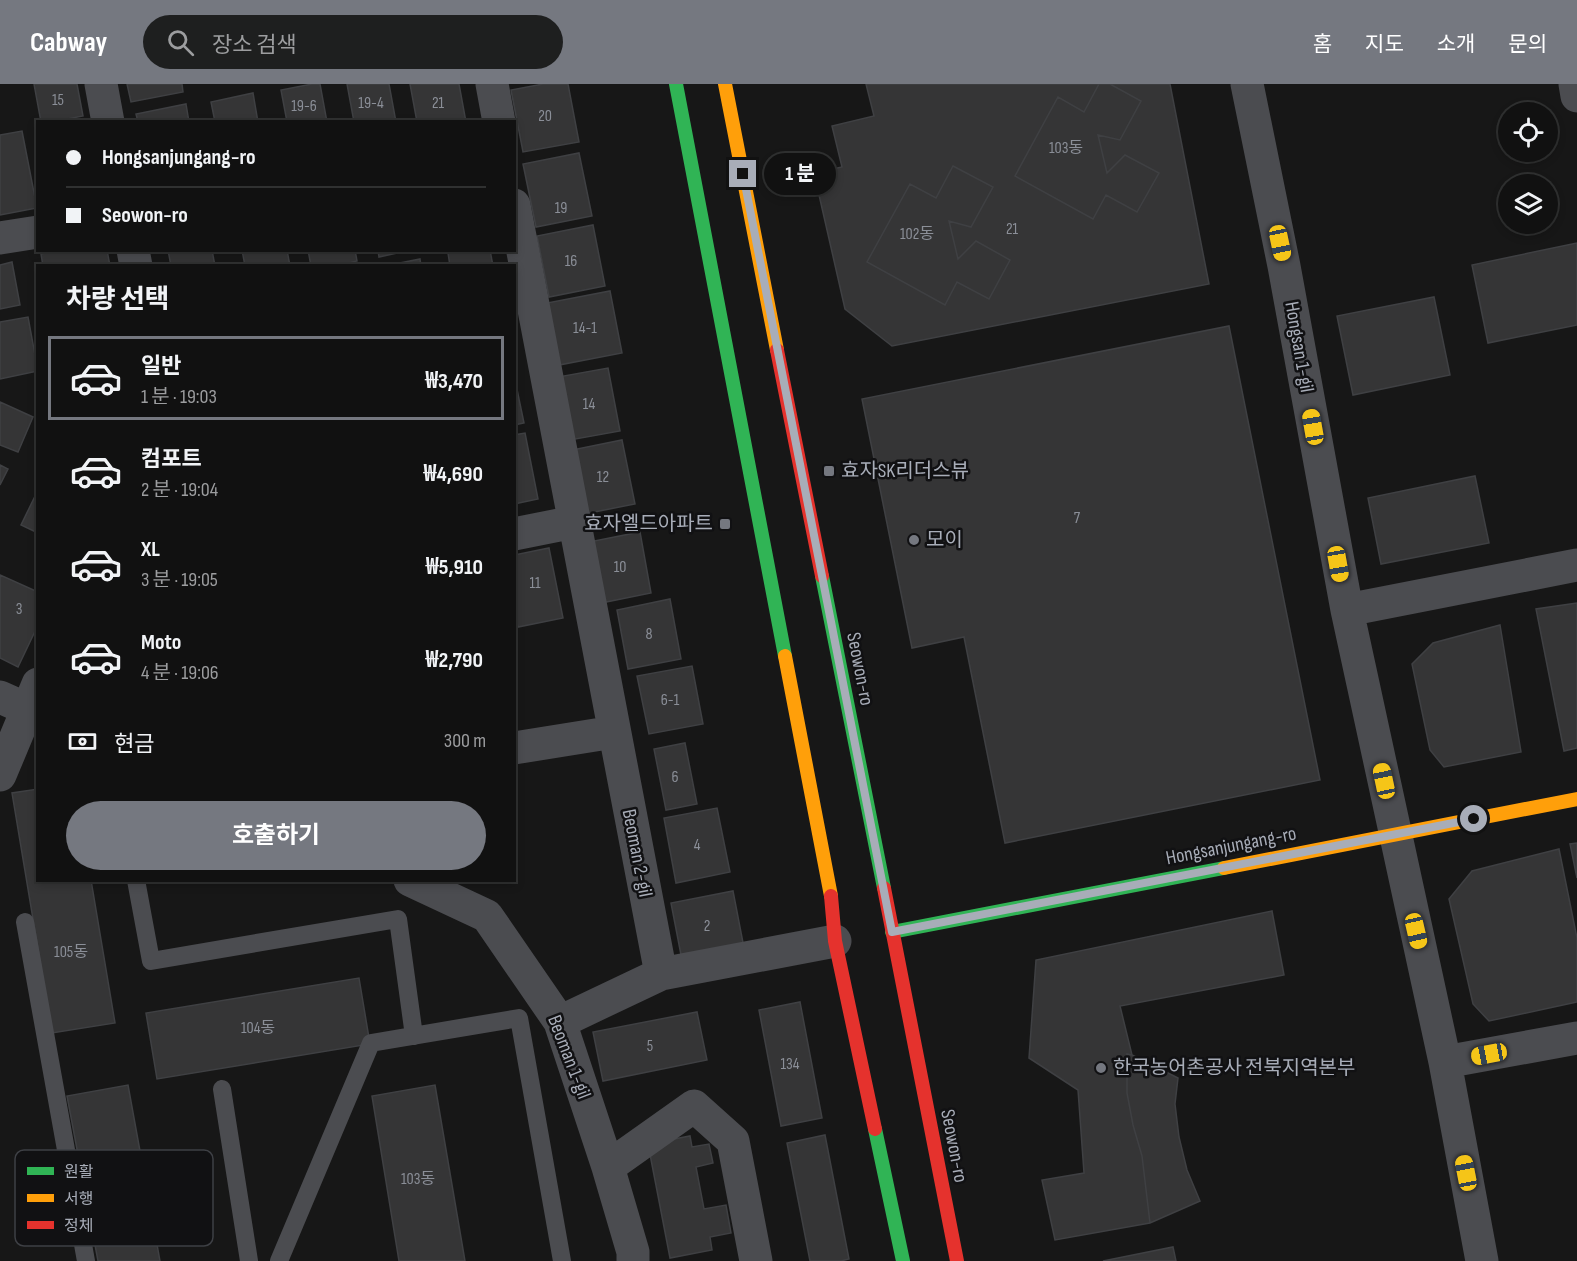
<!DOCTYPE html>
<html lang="ko">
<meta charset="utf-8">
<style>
body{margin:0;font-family:"Sofia Sans Condensed","Noto Sans KR",sans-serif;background:#1e1f1f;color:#f1f3f6;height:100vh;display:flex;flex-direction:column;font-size:22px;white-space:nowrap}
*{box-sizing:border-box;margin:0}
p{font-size:20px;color:#9c9d9f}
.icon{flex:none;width:33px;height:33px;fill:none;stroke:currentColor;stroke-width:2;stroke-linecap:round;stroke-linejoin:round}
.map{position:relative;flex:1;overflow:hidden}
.drawer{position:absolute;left:36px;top:180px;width:480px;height:618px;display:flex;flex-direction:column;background:#111;border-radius:0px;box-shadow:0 3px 9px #0003,0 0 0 2px #303131}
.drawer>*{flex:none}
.banner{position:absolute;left:36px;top:36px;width:480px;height:132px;border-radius:0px;box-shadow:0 3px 9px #0003,0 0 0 2px #303131;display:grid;align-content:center;height:132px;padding:0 30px;background:#111}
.buttons{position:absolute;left:1498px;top:18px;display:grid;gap:12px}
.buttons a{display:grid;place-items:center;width:60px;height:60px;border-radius:50%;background:#111;box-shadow:0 3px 9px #0003,0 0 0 2px #303131;font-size:30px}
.end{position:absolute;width:27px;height:27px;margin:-14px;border:8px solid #a8adb8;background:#111;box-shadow:0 0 0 3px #111}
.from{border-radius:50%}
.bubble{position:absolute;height:42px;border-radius:21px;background:#111;box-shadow:0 3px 9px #0003,0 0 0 2px #303131;font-size:20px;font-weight:700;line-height:42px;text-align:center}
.car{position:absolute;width:18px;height:36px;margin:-18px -9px;border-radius:8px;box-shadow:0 0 4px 2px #0007;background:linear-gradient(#f5c518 24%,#345 0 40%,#f5c518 0 76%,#345 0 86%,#f5c518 0)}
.banner b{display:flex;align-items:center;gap:21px;height:57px;font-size:22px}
.banner b+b{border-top:2px solid #303131}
.banner i{width:15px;height:15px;background:#f1f3f6}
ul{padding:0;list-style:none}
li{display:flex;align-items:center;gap:18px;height:84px;margin:0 12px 9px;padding:0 18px;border:3px solid transparent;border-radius:0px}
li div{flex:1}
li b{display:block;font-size:22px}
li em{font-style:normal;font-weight:700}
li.selected{border-color:#757880}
li>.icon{width:54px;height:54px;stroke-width:1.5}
h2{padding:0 30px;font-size:27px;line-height:72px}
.pay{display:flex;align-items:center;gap:15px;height:66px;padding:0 30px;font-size:22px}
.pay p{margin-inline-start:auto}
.action{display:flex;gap:12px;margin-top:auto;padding:12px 30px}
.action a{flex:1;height:69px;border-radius:36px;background:#757880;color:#fff;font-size:24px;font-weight:700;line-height:69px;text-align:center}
header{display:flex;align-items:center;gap:36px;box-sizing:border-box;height:84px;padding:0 30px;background:#757880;color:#fff}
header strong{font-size:28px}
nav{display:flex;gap:33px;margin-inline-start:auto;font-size:21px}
.search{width:420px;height:54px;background:#1e1f1f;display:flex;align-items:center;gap:15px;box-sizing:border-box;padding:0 21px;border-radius:33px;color:#9c9d9f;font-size:22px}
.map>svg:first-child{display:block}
</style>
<header>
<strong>Cabway</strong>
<div class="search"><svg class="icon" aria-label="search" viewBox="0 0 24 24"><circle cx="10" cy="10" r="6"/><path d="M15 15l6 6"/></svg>장소 검색</div>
<nav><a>홈</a><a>지도</a><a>소개</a><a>문의</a></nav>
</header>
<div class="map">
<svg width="1577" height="1177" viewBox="0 0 1577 1177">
<rect width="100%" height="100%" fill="#171717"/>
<!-- building -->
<path fill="#353536" stroke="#3f4043" stroke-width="1.5" d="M 34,0 L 77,0 L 83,32 L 52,38 L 41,38 Z
M 127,0 L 182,0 L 183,8 L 131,18 Z
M 312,0 L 320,0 L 327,38 L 287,38 L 281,6 Z
M 347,0 L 389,0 L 396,38 L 354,38 Z
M 410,0 L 459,0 L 466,38 L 417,38 Z
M 543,0 L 568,0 L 579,58 L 523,68 L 511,6 Z
M 866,0 L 1170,0 L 1209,200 L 892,262 L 845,225 L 814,89 L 842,83 L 832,42 L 874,32 Z
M 1099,0 L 1110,0 L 1141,17 L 1120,56 L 1098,51 L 1107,89 L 1125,71 L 1159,89 L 1137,128 L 1106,111 L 1093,135 L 1015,92 L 1058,13 L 1084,28 Z
M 253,9 L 258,38 L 215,38 L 211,18 Z
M 186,20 L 189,38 L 138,38 L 136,30 Z
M 22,47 L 37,124 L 0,131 L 0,51 Z
M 579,69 L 592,132 L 536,143 L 523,80 Z
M 953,82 L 993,103 L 971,143 L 949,137 L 958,175 L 976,157 L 1010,176 L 989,215 L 957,198 L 945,221 L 867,178 L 910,100 L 936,114 Z
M 593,141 L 605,202 L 549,213 L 537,152 Z
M 1577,159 L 1577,241 L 1488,259 L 1472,181 Z
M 57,166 L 107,166 L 110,182 L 43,182 L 41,170 Z
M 168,166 L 212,166 L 215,182 L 171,182 Z
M 242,166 L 287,166 L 290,182 L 245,182 Z
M 308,166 L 355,166 L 357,177 L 336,182 L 311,182 Z
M 378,166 L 411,166 L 379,173 Z
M 463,166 L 490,166 L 493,182 L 450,182 L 448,169 Z
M 420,175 L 421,182 L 385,182 Z
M 12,178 L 20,221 L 0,225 L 0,181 Z
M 610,207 L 622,269 L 559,281 L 547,219 Z
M 1434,213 L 1450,291 L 1353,311 L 1337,232 Z
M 28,233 L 38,287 L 0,295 L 0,238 Z
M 1229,242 L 1320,696 L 1005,759 L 964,553 L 912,564 L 862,315 Z
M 608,284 L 620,347 L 570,356 L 558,293 Z
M 514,291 L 524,339 L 514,341 Z
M 0,318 L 33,333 L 18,368 L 0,361 Z
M 525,349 L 538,415 L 514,420 L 514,351 Z
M 622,356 L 635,420 L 584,430 L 572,366 Z
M 0,381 L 8,385 L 0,401 Z
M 1475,392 L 1489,459 L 1381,480 L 1368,414 Z
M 38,406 L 38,449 L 21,441 Z
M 640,448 L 651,509 L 601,519 L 589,458 Z
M 549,464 L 563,534 L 518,543 L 514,527 L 514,471 Z
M 0,491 L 38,508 L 38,541 L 18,583 L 0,574 Z
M 670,515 L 681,575 L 628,585 L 617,526 Z
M 1577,519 L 1577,664 L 1564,667 L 1536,525 Z
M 1500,541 L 1521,668 L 1444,683 L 1430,666 L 1412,580 L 1433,559 Z
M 692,582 L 703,640 L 649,650 L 637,592 Z
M 685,659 L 697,720 L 666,726 L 654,665 Z
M 38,705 L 38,796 L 91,796 L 115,939 L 52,949 L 12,709 Z
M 717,724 L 730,788 L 676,799 L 664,734 Z
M 1577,759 L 1577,794 L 1570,760 Z
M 1559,765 L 1577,854 L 1577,918 L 1489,937 L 1473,920 L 1449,815 L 1472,787 Z
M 733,807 L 744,864 L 682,876 L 671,819 Z
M 1272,827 L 1284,891 L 1120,922 L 1132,971 L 1178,994 L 1175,1020 L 1179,1053 L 1187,1086 L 1200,1117 L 1150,1139 L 1055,1156 L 1042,1096 L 1084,1089 L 1078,1006 L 1029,974 L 1036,876 Z
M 359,894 L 370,960 L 157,995 L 146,929 Z
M 800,918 L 822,1034 L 781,1042 L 759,926 Z
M 697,928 L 707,976 L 603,997 L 593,948 Z
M 1127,970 L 1132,971 L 1178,994 L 1175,1020 L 1179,1053 L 1187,1086 L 1200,1117 L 1150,1139 L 1142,1072 L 1133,1041 L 1127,1009 Z
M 128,1001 L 160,1177 L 98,1177 L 67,1012 Z
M 435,1001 L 465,1177 L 399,1177 L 372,1012 Z
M 825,1051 L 849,1175 L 841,1177 L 810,1177 L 787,1059 Z
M 690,1052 L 692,1063 L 709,1060 L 713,1079 L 696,1083 L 704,1125 L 726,1121 L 731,1149 L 710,1153 L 712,1166 L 670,1174 L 648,1060 Z
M 1173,1163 L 1176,1177 L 1103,1177 Z"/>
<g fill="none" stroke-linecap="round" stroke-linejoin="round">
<!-- lane -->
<path stroke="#4b4c50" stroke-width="18" d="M 136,796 L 151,877 L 398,835 L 414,952
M 25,838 L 86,1177
M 222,1005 L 249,1177
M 279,1177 L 371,959 L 519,934 L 562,1177"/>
<!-- street -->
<path stroke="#4b4c50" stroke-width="33" d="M 101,0 L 108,38
M 492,0 L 499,38
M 1247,0 L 1284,182 L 1347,526 L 1445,978 L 1482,1177
M 1575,0 L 1577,12
M 514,121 L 661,890
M 0,154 L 38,148
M 133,166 L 136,182
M 514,450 L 574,438
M 1347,526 L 1577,481
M 0,613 L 38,630
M 514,664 L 614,648
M 0,691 L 38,600
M 410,796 L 487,832 L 560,938 L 608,1083 L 633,1168 L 633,1177
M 560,938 L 661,890 L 835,857
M 1445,978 L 1577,954
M 608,1083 L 694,1022 L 733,1057 L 756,1177"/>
<!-- fast -->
<path stroke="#30b455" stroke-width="14" d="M 676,0 L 785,572
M 822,492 L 884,804
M 892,848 L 1224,784
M 875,1045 L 903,1177"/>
<!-- slow -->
<path stroke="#ff9f0a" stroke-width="14" d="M 725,0 L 777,266
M 785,572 L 831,812
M 1224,784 L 1577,715"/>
<!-- jam -->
<path stroke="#e5322d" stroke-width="14" d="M 777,266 L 822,492
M 884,804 L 957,1177
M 831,812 L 835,857 L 875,1045"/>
</g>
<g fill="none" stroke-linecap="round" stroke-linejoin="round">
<!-- route -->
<path stroke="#a8adb8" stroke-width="8" d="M 743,90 L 892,848 L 1474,735"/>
</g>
<!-- markers -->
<g fill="#757880" stroke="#111113" stroke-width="2">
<rect x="823" y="381" width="12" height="12" rx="3"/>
<rect x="719" y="434" width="12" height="12" rx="3"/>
<circle cx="914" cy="456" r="6"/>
<circle cx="1101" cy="984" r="6"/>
</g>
<g text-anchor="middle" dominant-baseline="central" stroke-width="5" stroke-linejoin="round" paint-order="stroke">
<!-- number labels -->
<g font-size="16" fill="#8b8f98">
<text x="58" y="16">15</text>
<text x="371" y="19">19-4</text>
<text x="438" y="19">21</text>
<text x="304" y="22">19-6</text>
<text x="545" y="32">20</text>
<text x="1066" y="64">103동</text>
<text x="561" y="124">19</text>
<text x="1012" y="145">21</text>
<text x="917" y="150">102동</text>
<text x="571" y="177">16</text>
<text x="585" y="244">14-1</text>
<text x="589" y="320">14</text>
<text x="603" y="393">12</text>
<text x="1077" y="434">7</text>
<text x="620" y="483">10</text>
<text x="535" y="499">11</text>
<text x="19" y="525">3</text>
<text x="649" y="550">8</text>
<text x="670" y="616">6-1</text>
<text x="675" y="693">6</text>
<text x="697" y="761">4</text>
<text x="707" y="842">2</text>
<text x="71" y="868">105동</text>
<text x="258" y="944">104동</text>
<text x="650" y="962">5</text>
<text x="790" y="980">134</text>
<text x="418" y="1095">103동</text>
</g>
<!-- street labels -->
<g font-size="20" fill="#a8adb8" stroke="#111113">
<text transform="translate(1299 263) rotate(80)">Hongsan 1-gil</text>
<text transform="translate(860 585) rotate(79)">Seowon-ro</text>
<text transform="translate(1231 762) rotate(-11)">Hongsanjungang-ro</text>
<text transform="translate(637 769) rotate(79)">Beoman 2-gil</text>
<text transform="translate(569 973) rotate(69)">Beoman 1-gil</text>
<text transform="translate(954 1062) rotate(79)">Seowon-ro</text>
</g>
<!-- poi labels -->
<g font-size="20" fill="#a8adb8" stroke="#111113" text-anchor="start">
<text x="841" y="387">효자SK리더스뷰</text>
<text x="713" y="440" text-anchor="end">효자엘드아파트</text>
<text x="926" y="456">모이</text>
<text x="1113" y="984">한국농어촌공사 전북지역본부</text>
</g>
</g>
<!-- legend -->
<rect x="15" y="1066" width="198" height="96" rx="9" fill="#111113" stroke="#3e4045" stroke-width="1.5"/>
<rect x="27" y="1083" width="27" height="8" fill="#30b455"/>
<rect x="27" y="1110" width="27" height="8" fill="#ff9f0a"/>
<rect x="27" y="1137" width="27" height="8" fill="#e5322d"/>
<g font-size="16" fill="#a8adb8">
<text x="64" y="1093">원활</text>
<text x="64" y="1120">서행</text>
<text x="64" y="1147">정체</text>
</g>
</svg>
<div class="buttons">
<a><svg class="icon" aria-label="locate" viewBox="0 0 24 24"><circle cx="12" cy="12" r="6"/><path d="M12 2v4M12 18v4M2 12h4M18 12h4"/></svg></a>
<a><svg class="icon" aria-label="layers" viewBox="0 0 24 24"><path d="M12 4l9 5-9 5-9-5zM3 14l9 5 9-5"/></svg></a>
</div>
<i class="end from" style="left:1474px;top:735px"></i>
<i class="end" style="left:743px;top:90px"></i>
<div class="bubble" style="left:764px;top:69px;width:72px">1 분</div>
<i class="car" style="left:1280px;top:159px;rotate:168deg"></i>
<i class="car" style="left:1313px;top:343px;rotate:350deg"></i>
<i class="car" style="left:1338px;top:480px;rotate:170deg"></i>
<i class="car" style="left:1384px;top:697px;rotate:348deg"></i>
<i class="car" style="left:1416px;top:847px;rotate:167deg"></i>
<i class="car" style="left:1489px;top:970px;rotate:259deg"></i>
<i class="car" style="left:1466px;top:1089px;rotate:349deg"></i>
<div class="banner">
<b><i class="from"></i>Hongsanjungang-ro</b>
<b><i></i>Seowon-ro</b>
</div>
<section class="drawer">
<h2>차량 선택</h2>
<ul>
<li class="selected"><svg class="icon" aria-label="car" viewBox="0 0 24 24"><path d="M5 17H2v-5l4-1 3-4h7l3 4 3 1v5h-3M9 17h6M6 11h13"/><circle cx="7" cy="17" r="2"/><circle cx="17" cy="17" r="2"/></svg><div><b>일반</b><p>1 분 · 19:03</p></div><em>₩3,470</em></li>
<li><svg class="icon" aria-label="car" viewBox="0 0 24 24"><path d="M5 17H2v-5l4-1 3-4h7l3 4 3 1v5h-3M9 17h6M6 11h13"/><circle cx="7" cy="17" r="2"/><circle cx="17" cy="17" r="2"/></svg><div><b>컴포트</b><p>2 분 · 19:04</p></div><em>₩4,690</em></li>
<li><svg class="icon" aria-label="car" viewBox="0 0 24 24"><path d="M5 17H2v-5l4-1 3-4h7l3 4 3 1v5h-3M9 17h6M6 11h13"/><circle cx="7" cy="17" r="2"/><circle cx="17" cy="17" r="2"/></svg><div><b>XL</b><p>3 분 · 19:05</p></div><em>₩5,910</em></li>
<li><svg class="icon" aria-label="car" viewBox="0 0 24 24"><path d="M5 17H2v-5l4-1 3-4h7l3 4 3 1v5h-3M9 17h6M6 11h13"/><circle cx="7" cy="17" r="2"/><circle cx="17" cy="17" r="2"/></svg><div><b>Moto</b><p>4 분 · 19:06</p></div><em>₩2,790</em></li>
</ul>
<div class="pay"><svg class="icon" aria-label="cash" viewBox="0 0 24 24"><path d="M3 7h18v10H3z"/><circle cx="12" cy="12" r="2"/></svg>현금<p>300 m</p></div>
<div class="action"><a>호출하기</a></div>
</section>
</div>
